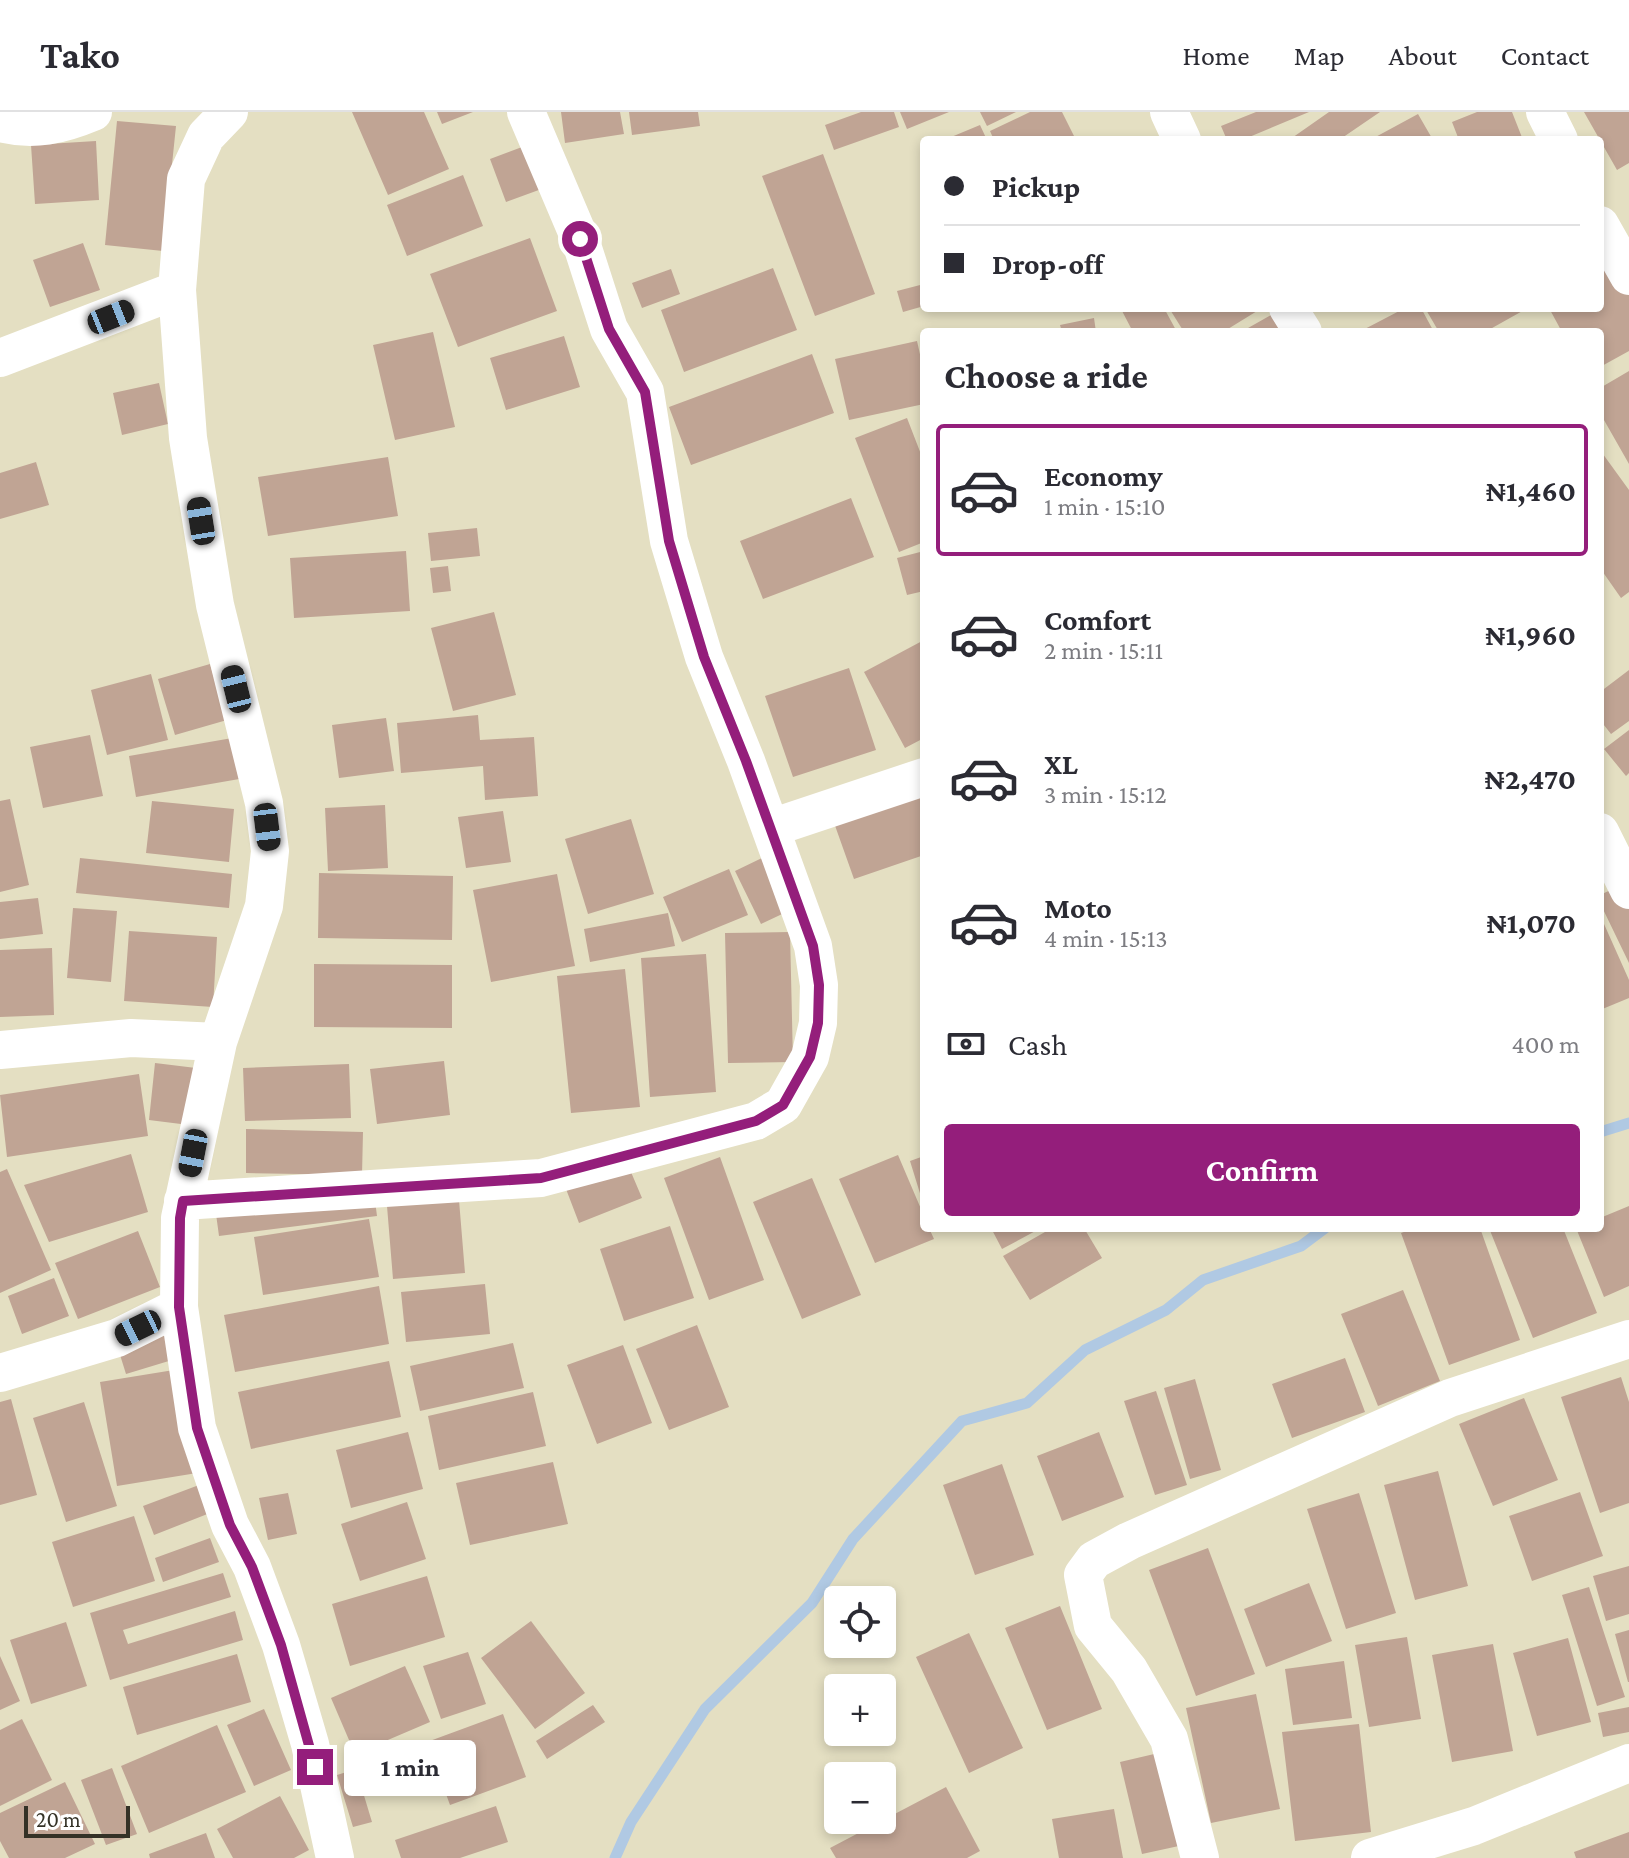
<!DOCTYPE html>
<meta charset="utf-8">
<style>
body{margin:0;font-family:"Crimson Pro",serif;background:#f7f7f7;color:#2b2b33;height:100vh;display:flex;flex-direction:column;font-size:30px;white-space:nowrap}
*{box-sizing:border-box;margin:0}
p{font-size:26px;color:#7c7c81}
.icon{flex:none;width:44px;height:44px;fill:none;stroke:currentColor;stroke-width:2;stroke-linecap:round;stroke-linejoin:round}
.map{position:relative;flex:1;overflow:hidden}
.details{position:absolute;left:920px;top:216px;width:684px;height:904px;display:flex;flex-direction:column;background:#fff;border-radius:8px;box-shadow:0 4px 12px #0003}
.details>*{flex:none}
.top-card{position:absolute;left:920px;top:24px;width:684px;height:176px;border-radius:8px;box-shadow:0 4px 12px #0003;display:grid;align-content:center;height:176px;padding:0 24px;background:#fff}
.controls{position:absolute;left:824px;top:1474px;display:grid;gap:16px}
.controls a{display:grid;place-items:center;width:72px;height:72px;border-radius:8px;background:#fff;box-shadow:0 4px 12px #0003;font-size:40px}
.scale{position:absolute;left:24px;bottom:20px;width:106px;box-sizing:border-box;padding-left:8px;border:4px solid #343227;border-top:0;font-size:22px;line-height:28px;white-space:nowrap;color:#343227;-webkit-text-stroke:6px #fff;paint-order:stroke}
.end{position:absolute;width:36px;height:36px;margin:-18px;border:10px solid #941e7b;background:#fff;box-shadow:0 0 0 4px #fff}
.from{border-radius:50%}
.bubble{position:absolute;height:56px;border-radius:8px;background:#fff;box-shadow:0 4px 12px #0003;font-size:26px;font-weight:700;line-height:56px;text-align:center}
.car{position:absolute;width:24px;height:48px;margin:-24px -12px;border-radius:10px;box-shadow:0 0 6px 2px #0007;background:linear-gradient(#222 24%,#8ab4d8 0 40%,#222 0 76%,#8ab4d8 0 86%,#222 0)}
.top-card b{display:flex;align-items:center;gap:28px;height:76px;font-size:30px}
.top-card b+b{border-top:2px solid #e1e1e2}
.top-card i{width:20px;height:20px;background:#2b2b33}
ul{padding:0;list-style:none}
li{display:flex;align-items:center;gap:24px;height:132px;margin:0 16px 12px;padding:0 8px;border:4px solid transparent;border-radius:8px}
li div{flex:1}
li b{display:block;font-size:30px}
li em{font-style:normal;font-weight:700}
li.on{border-color:#941e7b}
li>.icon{width:72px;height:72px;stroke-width:1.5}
h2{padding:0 24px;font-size:36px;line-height:96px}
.pay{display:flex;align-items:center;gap:20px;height:88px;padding:0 24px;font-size:30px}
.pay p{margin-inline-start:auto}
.button{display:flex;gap:16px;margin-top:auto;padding:16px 24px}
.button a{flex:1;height:92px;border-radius:8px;background:#941e7b;color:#fff;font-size:32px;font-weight:700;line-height:92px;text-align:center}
header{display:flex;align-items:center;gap:48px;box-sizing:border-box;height:112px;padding:0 40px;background:#fff;border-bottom:2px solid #e1e1e2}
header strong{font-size:38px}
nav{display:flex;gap:44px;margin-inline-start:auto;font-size:28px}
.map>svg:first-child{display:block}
</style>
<header>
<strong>Tako</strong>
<nav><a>Home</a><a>Map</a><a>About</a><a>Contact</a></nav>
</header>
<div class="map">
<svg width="1629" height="1746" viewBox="0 0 1629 1746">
<rect width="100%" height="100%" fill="#e4dfc2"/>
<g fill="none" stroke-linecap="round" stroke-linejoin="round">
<!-- stream -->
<path stroke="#b0c9e3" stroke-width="11" d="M 1600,1020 L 1629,1011
M 615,1746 L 631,1710 L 705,1597 L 812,1491 L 853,1427 L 962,1309 L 1027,1291 L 1085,1238 L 1166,1198 L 1203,1168 L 1301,1134 L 1325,1116"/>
</g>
<!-- building -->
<path fill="#c0a494" d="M 352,0 L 424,0 L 449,57 L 388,83 Z
M 437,0 L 473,0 L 442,12 Z
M 561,0 L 620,0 L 624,22 L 565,31 Z
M 629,0 L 698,0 L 700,14 L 632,23 Z
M 861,0 L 894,0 L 899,15 L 834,38 L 825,13 Z
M 900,0 L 949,0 L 907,17 Z
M 980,0 L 1016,0 L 987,14 Z
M 1030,0 L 1062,0 L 1076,28 L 994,28 L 990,19 Z
M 1256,0 L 1309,0 L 1242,28 L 1227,28 L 1221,14 Z
M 1329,0 L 1380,0 L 1339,28 L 1289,28 Z
M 1477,0 L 1512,0 L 1523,28 L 1459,28 L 1452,10 Z
M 1584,0 L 1629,0 L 1629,51 L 1617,58 Z
M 1418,2 L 1433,28 L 1370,28 Z
M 117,9 L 176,14 L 163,139 L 105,133 Z
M 980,13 L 987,28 L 944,28 Z
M 96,29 L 99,88 L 35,92 L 31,33 Z
M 530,32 L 547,75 L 506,90 L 490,47 Z
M 823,42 L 875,182 L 815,204 L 762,64 Z
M 463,63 L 483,114 L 407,144 L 387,93 Z
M 530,126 L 557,199 L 458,235 L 430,162 Z
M 1600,130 L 1629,181 L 1629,239 L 1600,255 L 1600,220 L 1562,220 L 1549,196 L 1600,196 Z
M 83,131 L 100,178 L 50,195 L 33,148 Z
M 773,156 L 797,218 L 684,260 L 661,198 Z
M 671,157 L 680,182 L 642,196 L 632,171 Z
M 924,172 L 924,194 L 903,200 L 897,179 Z
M 1164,196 L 1177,220 L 1133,220 L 1121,197 Z
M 1169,196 L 1262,196 L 1223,220 L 1184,220 Z
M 1405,196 L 1421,196 L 1434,220 L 1359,220 Z
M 1425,196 L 1528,196 L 1485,220 L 1439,220 Z
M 1271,203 L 1281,220 L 1241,220 Z
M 1094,206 L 1096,220 L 1062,220 L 1060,213 Z
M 433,220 L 455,315 L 395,328 L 373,233 Z
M 564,224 L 580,275 L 506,298 L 490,246 Z
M 917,229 L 924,260 L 924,292 L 849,308 L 835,247 Z
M 812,242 L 834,301 L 691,353 L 669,295 Z
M 1629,259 L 1629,352 L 1600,301 L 1600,276 Z
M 159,271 L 168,312 L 122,323 L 113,281 Z
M 907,306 L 924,350 L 924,430 L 899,440 L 855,326 Z
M 1600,338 L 1629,378 L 1629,480 L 1621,486 L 1600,456 Z
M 388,345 L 398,404 L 268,424 L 258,365 Z
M 36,350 L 49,393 L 0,407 L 0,361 Z
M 851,386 L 874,445 L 763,487 L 740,429 Z
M 477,416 L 480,444 L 431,449 L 428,421 Z
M 406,439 L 410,499 L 294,506 L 290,446 Z
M 924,439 L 924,479 L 907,483 L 897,446 Z
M 448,454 L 451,479 L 433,481 L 430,456 Z
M 494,500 L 516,583 L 453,599 L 431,516 Z
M 924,528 L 924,626 L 905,636 L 864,560 Z
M 210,552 L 227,608 L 175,623 L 158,567 Z
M 849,556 L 876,638 L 793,665 L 765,584 Z
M 1629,558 L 1629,609 L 1611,622 L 1600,608 L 1600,580 Z
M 151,562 L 168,628 L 107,643 L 91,578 Z
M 478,603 L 480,628 L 534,625 L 538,684 L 485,688 L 483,654 L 401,661 L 397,611 Z
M 386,606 L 394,659 L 339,666 L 332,613 Z
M 1629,618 L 1629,661 L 1626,664 L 1604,637 Z
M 90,623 L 103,684 L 43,696 L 30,635 Z
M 238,625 L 245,666 L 136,685 L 129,644 Z
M 924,683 L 924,743 L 854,767 L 833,708 Z
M 10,687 L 29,773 L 0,780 L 0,689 Z
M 152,689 L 234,697 L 229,750 L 146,741 Z
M 385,693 L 388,756 L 328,759 L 325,696 Z
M 503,699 L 511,750 L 466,756 L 458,705 Z
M 631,707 L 654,782 L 588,802 L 565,727 Z
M 770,742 L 795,796 L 761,812 L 735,759 Z
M 80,746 L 232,762 L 229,796 L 76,781 Z
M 729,757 L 748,803 L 682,830 L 663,785 Z
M 319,761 L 453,764 L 452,828 L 318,826 Z
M 557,762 L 575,854 L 491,870 L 473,778 Z
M 1619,774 L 1629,794 L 1629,851 L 1600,791 L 1600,783 Z
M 38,786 L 43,822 L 0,827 L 0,790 Z
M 73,796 L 117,799 L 111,870 L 67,866 Z
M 668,801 L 675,834 L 590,850 L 584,817 Z
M 1600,803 L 1629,868 L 1629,886 L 1600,898 Z
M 129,819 L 217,825 L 213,895 L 124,889 Z
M 790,820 L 793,950 L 728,951 L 725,821 Z
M 52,836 L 54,903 L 0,905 L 0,838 Z
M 706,842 L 716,980 L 650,985 L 641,846 Z
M 314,852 L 452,853 L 452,916 L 314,915 Z
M 625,857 L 640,995 L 571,1001 L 557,864 Z
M 444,949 L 450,1003 L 377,1012 L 370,957 Z
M 155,951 L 196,956 L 189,1013 L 149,1008 Z
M 349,952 L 351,1006 L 245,1009 L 243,956 Z
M 139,962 L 148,1024 L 7,1045 L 0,983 Z
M 246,1017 L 363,1020 L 362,1063 L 246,1061 Z
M 131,1042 L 148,1100 L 49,1130 L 24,1073 Z
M 898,1043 L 924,1104 L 924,1116 L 929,1116 L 934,1127 L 875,1151 L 839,1067 Z
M 924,1044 L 924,1091 L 923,1091 L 910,1049 Z
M 720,1045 L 764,1168 L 709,1188 L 664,1066 Z
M 628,1053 L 642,1086 L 579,1111 L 566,1077 Z
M 7,1057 L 51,1158 L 0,1181 L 0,1060 Z
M 812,1066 L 861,1183 L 802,1207 L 753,1090 Z
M 374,1081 L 377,1104 L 219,1124 L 216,1102 Z
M 459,1088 L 465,1161 L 393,1167 L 387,1094 Z
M 1629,1094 L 1629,1174 L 1604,1185 L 1576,1116 L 1600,1116 L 1600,1106 Z
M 369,1107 L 379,1165 L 263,1183 L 254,1125 Z
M 670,1114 L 694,1186 L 624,1209 L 600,1137 Z
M 991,1116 L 1041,1116 L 1002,1137 Z
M 1052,1116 L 1084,1116 L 1102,1146 L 1030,1188 L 1003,1144 Z
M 1415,1116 L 1480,1116 L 1520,1228 L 1449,1253 L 1401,1121 Z
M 1489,1116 L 1563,1116 L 1597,1201 L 1533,1226 Z
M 138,1119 L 160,1175 L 78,1207 L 55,1151 Z
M 54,1166 L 69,1204 L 22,1222 L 8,1184 Z
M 485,1172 L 490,1222 L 406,1230 L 401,1180 Z
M 379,1174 L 389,1232 L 235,1260 L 224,1203 Z
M 1403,1178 L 1440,1269 L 1378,1294 L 1341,1202 Z
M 172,1213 L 182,1245 L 126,1262 L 116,1230 Z
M 697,1213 L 729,1295 L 669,1318 L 636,1237 Z
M 513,1231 L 524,1276 L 420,1299 L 410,1254 Z
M 623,1233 L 652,1311 L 597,1332 L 567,1253 Z
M 1345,1246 L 1365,1300 L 1292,1326 L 1272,1272 Z
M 389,1249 L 401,1305 L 251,1337 L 238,1280 Z
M 180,1257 L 197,1361 L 117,1374 L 100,1270 Z
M 1621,1265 L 1629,1290 L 1629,1391 L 1600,1401 L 1561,1285 Z
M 1195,1267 L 1221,1358 L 1190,1367 L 1164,1276 Z
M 1156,1279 L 1187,1373 L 1155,1383 L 1124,1289 Z
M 533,1280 L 546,1334 L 439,1358 L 428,1304 Z
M 1524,1286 L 1558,1368 L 1493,1394 L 1459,1312 Z
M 11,1287 L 37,1383 L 0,1393 L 0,1290 Z
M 84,1290 L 117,1394 L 66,1410 L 33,1306 Z
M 408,1320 L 423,1377 L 351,1396 L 336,1338 Z
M 1099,1320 L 1124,1385 L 1062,1409 L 1037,1344 Z
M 553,1350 L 568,1412 L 470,1433 L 456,1371 Z
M 1002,1352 L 1034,1443 L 975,1463 L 943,1373 Z
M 1438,1359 L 1468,1474 L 1415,1488 L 1384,1373 Z
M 199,1373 L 210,1401 L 154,1423 L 143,1394 Z
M 1580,1380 L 1603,1444 L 1532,1469 L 1509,1404 Z
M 288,1381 L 297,1422 L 268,1428 L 259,1386 Z
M 1359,1381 L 1396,1501 L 1346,1517 L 1307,1397 Z
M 407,1390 L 426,1447 L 360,1469 L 341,1412 Z
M 134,1404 L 155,1469 L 73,1495 L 52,1430 Z
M 210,1426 L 219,1450 L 163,1470 L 155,1446 Z
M 1208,1436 L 1255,1562 L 1196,1584 L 1149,1458 Z
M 1629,1454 L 1629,1502 L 1606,1509 L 1593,1464 Z
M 223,1461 L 231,1485 L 123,1518 L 128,1532 L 235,1499 L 243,1528 L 110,1568 L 90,1501 Z
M 427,1464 L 445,1525 L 350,1554 L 332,1492 Z
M 1309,1471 L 1332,1529 L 1266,1555 L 1244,1497 Z
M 1589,1475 L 1625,1585 L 1597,1594 L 1562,1483 Z
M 1060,1494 L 1102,1597 L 1047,1618 L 1005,1516 Z
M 531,1509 L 585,1581 L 535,1617 L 481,1546 Z
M 66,1510 L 87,1574 L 31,1592 L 10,1528 Z
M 1629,1518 L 1629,1570 L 1628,1570 L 1615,1522 Z
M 969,1521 L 1023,1636 L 969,1661 L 916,1545 Z
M 1407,1525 L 1421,1607 L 1369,1615 L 1355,1533 Z
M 1568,1526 L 1591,1610 L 1537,1624 L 1513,1541 Z
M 1493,1532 L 1513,1639 L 1452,1650 L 1432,1543 Z
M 468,1540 L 486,1592 L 441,1607 L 423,1554 Z
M 237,1542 L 251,1590 L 137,1623 L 123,1575 Z
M 0,1544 L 20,1589 L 0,1598 Z
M 1344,1549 L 1352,1606 L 1293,1613 L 1285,1557 Z
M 405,1554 L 430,1610 L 355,1642 L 331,1586 Z
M 1256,1582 L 1280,1697 L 1211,1711 L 1186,1596 Z
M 593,1593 L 605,1610 L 547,1647 L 536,1629 Z
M 1629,1595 L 1629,1620 L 1603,1625 L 1598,1601 Z
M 264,1597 L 291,1658 L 254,1674 L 227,1613 Z
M 503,1602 L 526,1665 L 450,1693 L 427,1630 Z
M 22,1607 L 52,1668 L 0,1694 L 0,1618 Z
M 1359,1612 L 1371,1720 L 1295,1729 L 1282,1620 Z
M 217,1613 L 246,1680 L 149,1721 L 121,1654 Z
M 1167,1639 L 1188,1732 L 1142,1742 L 1120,1650 Z
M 112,1656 L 137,1722 L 106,1733 L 81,1668 Z
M 356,1657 L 372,1710 L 353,1715 L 337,1663 Z
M 65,1670 L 95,1732 L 65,1746 L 9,1746 L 0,1729 L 0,1701 Z
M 946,1675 L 980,1739 L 967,1746 L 836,1746 L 830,1736 Z
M 280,1684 L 309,1738 L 294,1746 L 233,1746 L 217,1717 Z
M 496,1694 L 508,1730 L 460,1746 L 401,1746 L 395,1728 Z
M 1114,1697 L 1123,1746 L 1059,1746 L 1052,1707 Z
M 1629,1720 L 1629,1746 L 1576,1746 L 1574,1740 Z
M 206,1721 L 215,1746 L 150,1746 L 149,1742 Z"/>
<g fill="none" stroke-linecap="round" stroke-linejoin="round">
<!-- street -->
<path stroke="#fff" stroke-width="38" d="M 229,0 L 206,24 L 186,67 L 177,178 L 188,326 L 215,493 L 264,691 L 270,739 L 264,794 L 218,930 L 180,1106 L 179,1195 L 197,1316 L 230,1413 L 252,1455 L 281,1533 L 310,1632 L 335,1746
M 1169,0 L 1182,28
M 1545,0 L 1559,28
M 0,11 C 33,20 62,13 93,0
M 1600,113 L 1629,164
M 1288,196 L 1303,220
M 0,246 L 177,178
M 771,716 L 924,665
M 1600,720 L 1629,778
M 0,938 L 131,926 L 218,930
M 183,1089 L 541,1066 L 756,1009 L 783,993 L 810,945 L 818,911 L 819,873 L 813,834 L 746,649 L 704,545 L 669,429 L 645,280 L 609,217 L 580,127 L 526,0
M 0,1261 L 117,1226 L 179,1195
M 1200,1746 L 1169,1627 L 1129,1558 L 1093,1514 L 1083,1463 L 1094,1448 L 1129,1429 L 1450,1286 L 1629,1227
M 1370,1746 L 1474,1714 L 1629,1651"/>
</g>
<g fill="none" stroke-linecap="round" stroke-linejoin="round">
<!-- route -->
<path stroke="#941e7b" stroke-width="10" d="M 315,1655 L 281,1533 L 252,1455 L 230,1413 L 197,1316 L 179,1195 L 180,1106 L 183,1089 L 541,1066 L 756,1009 L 783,993 L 810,945 L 818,911 L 819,873 L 813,834 L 746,649 L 704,545 L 669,429 L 645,280 L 609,217 L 580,127"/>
</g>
</svg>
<div class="controls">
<a><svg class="icon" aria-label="locate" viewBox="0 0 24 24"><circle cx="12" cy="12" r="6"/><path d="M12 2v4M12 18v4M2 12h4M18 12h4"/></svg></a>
<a>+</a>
<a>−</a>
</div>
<div class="scale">20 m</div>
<i class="end from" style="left:580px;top:127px"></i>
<i class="end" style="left:315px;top:1655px"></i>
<div class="bubble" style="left:344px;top:1628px;width:132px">1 min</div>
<i class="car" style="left:111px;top:205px;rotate:68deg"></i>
<i class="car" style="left:201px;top:409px;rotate:351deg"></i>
<i class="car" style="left:236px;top:577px;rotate:346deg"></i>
<i class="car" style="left:267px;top:715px;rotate:173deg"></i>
<i class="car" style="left:193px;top:1041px;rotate:191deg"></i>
<i class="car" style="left:138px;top:1216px;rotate:244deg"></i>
<div class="top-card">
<b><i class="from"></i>Pickup</b>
<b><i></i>Drop-off</b>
</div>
<section class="details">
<h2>Choose a ride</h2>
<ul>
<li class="on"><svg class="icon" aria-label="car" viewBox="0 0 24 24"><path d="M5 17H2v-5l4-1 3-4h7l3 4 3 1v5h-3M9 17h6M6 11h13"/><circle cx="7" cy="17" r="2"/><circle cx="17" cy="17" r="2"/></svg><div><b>Economy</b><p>1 min · 15:10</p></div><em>₦1,460</em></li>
<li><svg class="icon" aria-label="car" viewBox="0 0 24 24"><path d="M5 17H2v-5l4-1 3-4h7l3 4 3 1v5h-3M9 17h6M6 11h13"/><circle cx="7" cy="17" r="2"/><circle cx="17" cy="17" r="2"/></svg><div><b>Comfort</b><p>2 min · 15:11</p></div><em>₦1,960</em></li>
<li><svg class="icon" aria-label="car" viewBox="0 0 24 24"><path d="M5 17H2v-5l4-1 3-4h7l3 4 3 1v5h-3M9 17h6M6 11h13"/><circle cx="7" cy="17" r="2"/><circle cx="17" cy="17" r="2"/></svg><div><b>XL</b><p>3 min · 15:12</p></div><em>₦2,470</em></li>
<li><svg class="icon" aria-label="car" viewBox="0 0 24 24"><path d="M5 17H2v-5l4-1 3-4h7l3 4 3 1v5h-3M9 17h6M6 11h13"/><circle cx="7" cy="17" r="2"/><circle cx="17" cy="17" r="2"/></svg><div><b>Moto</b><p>4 min · 15:13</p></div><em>₦1,070</em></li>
</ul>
<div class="pay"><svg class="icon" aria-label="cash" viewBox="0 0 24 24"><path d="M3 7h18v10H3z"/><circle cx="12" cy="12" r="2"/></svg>Cash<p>400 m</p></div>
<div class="button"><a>Confirm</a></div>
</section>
</div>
